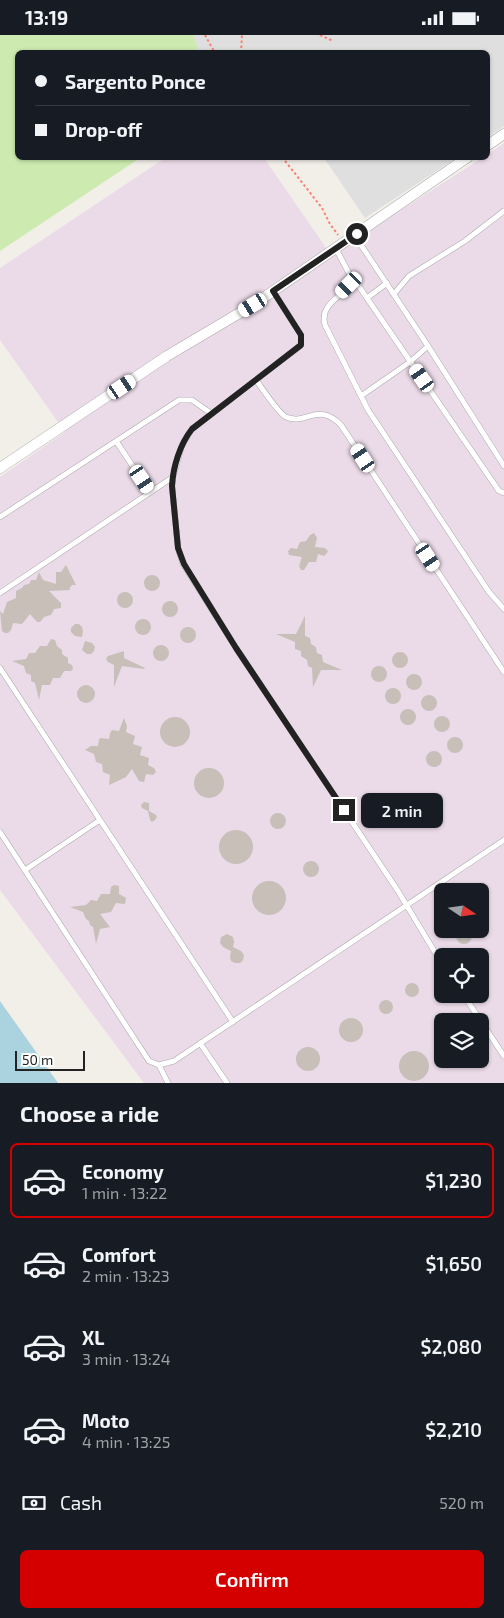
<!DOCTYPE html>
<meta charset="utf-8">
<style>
body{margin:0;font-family:"Exo 2",sans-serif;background:#20242c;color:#f1f3f6;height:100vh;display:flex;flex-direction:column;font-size:19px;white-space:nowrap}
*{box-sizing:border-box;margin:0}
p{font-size:16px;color:#9ea1a6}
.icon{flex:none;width:28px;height:28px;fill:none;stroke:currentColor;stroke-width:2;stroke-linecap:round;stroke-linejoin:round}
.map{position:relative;height:1048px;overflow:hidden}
.side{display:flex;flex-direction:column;background:#171b24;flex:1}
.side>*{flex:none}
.guide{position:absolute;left:15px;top:15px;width:475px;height:110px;border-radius:8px;box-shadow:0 1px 4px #0004;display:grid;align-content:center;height:110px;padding:0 20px;background:#171b24}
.needle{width:32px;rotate:103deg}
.fabs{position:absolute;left:434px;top:848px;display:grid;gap:10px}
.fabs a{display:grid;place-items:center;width:55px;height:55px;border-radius:8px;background:#171b24;box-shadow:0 1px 4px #0004;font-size:25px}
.scale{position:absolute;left:15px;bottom:12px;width:70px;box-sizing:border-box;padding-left:5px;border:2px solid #222;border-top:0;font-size:14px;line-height:18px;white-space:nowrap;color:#222;-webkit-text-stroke:4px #fff;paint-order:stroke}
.end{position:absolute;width:22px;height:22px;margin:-11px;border:6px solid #222;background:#fff;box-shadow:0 0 0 2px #fff}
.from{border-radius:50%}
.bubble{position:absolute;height:35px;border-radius:8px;background:#171b24;box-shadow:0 1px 4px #0004;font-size:16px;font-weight:600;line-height:35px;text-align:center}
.car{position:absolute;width:15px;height:30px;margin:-15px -8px;border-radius:6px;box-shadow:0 0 4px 1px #0007;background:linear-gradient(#fff 24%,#345 0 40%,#fff 0 76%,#345 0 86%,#fff 0)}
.guide b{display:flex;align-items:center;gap:18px;height:48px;font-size:19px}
.guide b+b{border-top:1px solid #363941}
.guide i{width:12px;height:12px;background:#f1f3f6}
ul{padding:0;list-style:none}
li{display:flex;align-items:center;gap:15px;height:75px;margin:0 10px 8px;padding:0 10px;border:2px solid transparent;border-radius:8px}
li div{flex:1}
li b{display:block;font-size:19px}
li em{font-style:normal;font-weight:600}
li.selected{border-color:#d40000}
li>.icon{width:45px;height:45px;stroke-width:1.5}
h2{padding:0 20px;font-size:22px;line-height:60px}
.pay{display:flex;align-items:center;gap:12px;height:55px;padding:0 20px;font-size:19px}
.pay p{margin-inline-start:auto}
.button{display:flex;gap:10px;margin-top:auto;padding:10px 20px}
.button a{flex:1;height:58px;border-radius:8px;background:#d40000;color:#fff;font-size:20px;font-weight:600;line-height:58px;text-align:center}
.status{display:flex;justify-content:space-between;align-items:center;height:35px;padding:0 25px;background:#171b24;direction:ltr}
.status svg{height:14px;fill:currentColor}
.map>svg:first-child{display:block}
</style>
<div class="status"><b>13:19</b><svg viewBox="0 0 49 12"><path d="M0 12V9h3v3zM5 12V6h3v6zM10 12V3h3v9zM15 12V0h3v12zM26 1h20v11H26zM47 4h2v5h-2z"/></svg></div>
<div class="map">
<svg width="504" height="1048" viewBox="0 0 504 1048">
<rect width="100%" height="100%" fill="#f2efe9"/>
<!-- residential -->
<path fill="#e0dfdf" d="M 184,0 L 504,0 L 504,91 L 488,102 L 488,18 L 195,17 Z
M 324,123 L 456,123 L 365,183 Z"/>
<!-- industrial -->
<path fill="#ebdbe8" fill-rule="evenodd" d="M 504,108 L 504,1048 L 144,1048 L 0,855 L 0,442 L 65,397 L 0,305 L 0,233 L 165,123 L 264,123 L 331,220 L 482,123 L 488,122 L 488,119 ZM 442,856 L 480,856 L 480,894 L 442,894 ZM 442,921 L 480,921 L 480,959 L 442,959 ZM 442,986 L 480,986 L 480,1024 L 442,1024 Z"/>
<!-- grass -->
<path fill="#cdebb0" d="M 0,0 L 193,0 L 199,17 L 18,18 L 18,122 L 140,123 L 0,216 Z"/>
<!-- water -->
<path fill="#aad3df" d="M 0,966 L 58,1048 L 0,1048 Z"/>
<!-- building -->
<path fill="#c7bfb8" d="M 314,498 L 317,503 L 315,512 L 325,513 L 328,516 L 327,518 L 324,521 L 318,519 L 316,527 L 309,527 L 304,535 L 301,535 L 299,531 L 302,522 L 289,520 L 288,516 L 291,513 L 297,514 L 300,507 L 306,506 L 310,500 Z
M 66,530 L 76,550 L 72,550 L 69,554 L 71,555 L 49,556 L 61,568 L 61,573 L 54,574 L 51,580 L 44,582 L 40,587 L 37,587 L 30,579 L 22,589 L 13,588 L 11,595 L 8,598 L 5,598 L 2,596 L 0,576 L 3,579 L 7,567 L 16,563 L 16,556 L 22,553 L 24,550 L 29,549 L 31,545 L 36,545 L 39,537 L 43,545 L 56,549 L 56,537 L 61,537 Z
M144 548a8 8 0 1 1 16 0a8 8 0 1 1-16 0Z
M117 565a8 8 0 1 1 16 0a8 8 0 1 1-16 0Z
M162 574a8 8 0 1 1 16 0a8 8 0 1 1-16 0Z
M 305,581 L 305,601 L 310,603 L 311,609 L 316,612 L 317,618 L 322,620 L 323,627 L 342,635 L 321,635 L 313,652 L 312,633 L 308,631 L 307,625 L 301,621 L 301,616 L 295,614 L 295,607 L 276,599 L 296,599 Z
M135 592a8 8 0 1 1 16 0a8 8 0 1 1-16 0Z
M 75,589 L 79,589 L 82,592 L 83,596 L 82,602 L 75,601 L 71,597 L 71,593 Z
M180 600a8 8 0 1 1 16 0a8 8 0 1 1-16 0Z
M 51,604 L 55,605 L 57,611 L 62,615 L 62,619 L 68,623 L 68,628 L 72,630 L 73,634 L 71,636 L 64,636 L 60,643 L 53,643 L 50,650 L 42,650 L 39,665 L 35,648 L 31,646 L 31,640 L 26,638 L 24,631 L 12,626 L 26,624 L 29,618 L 35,618 L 40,611 L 47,611 Z
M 85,606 L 92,608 L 95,612 L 94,616 L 91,619 L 87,619 L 82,615 Z
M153 618a8 8 0 1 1 16 0a8 8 0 1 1-16 0Z
M 124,616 L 124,623 L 145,633 L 144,634 L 122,631 L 114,652 L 114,630 L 108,627 L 106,624 L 108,621 Z
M392 625a8 8 0 1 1 16 0a8 8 0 1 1-16 0Z
M371 639a8 8 0 1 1 16 0a8 8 0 1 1-16 0Z
M406 647a8 8 0 1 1 16 0a8 8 0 1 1-16 0Z
M77 659a9 9 0 1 1 18 0a9 9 0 1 1-18 0Z
M385 661a8 8 0 1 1 16 0a8 8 0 1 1-16 0Z
M421 668a8 8 0 1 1 16 0a8 8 0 1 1-16 0Z
M400 682a8 8 0 1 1 16 0a8 8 0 1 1-16 0Z
M434 689a8 8 0 1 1 16 0a8 8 0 1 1-16 0Z
M160 697a15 15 0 1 1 30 0a15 15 0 1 1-30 0Z
M 124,683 L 127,691 L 126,697 L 135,701 L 133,709 L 142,712 L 140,720 L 149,723 L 148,730 L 154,733 L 156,737 L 153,740 L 146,739 L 144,747 L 139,746 L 132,734 L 126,742 L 109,750 L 110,740 L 103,737 L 102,729 L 96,727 L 94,719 L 85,715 L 91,711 L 98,711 L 99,704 L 101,703 L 109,704 L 110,698 L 112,695 L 119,696 Z
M447 710a8 8 0 1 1 16 0a8 8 0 1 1-16 0Z
M426 724a8 8 0 1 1 16 0a8 8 0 1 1-16 0Z
M194 748a15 15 0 1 1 30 0a15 15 0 1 1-30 0Z
M 144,767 L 149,768 L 149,776 L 156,780 L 157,782 L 155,785 L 152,787 L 150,785 L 148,776 L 142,773 L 141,770 Z
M270 786a8 8 0 1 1 16 0a8 8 0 1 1-16 0Z
M219 812a17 17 0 1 1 34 0a17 17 0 1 1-34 0Z
M303 834a8 8 0 1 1 16 0a8 8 0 1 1-16 0Z
M252 863a17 17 0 1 1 34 0a17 17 0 1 1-34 0Z
M 114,850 L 119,851 L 119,859 L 126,863 L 125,869 L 116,868 L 111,877 L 100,879 L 110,892 L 100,894 L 96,909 L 93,892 L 90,890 L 89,886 L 86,884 L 83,877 L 70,872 L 86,870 L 91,865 L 97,866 L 101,859 L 110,859 L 111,852 Z
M456 901a8 8 0 1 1 16 0a8 8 0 1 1-16 0Z
M 227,899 L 233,902 L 234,907 L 233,912 L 241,916 L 244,920 L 243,925 L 240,928 L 235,928 L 231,926 L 230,922 L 231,916 L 223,912 L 220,908 L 221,902 Z
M 480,914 L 487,922 L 489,926 L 487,931 L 480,939 Z
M405 955a7 7 0 1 1 14 0a7 7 0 1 1-14 0Z
M379 972a7 7 0 1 1 14 0a7 7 0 1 1-14 0Z
M339 995a12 12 0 1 1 24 0a12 12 0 1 1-24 0Z
M296 1024a12 12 0 1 1 24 0a12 12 0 1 1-24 0Z
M399 1031a15 15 0 1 1 30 0a15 15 0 1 1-30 0Z"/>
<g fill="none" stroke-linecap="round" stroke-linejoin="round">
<!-- lane casing -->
<g stroke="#a9a9a9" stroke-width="6">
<path id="lane" d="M 355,201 L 428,311 L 504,431
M 336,214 L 350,240 C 352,261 318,265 325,290 L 368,375 L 489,557 L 504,574
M 350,244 L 358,250 L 499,456 L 504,458
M 273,256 L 301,300 L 301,310 L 192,394 L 182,410 L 173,442 L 172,451 L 178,513 L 183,529 L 236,613 L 398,856 L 442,929
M 394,259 L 409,241 L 465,206 L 504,176
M 367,263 L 387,248
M 256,345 C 262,353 278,378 286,382 C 306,391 318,366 341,390 L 504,637
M 361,361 L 410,327 L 428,311
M 116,406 L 150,457
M 0,482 L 179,365 L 192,365 L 212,379
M 0,558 L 173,442
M 0,633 L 233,987
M 0,797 L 149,1026 L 159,1030 L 174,1026 L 504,805
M 25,835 L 100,785
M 463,959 L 504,1021
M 200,1008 L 227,1048
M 159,1030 L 168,1048"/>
</g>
<!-- street casing -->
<g stroke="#a9a9a9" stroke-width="11">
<path id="street" d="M 488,110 L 504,99
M 0,433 L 167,321 L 253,270 L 468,122"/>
</g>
<!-- path -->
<path stroke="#fa8072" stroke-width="2" stroke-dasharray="2.5 2.5" stroke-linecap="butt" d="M 205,0 L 215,18
M 320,0 L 333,6
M 241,18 L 242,0
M 282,122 L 322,173 L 330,189 L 338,200"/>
<!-- lane -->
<use href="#lane" stroke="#fff" stroke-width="5"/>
<!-- street -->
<use href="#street" stroke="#fff" stroke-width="10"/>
</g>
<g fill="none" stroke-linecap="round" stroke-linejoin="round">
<!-- route -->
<path stroke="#222" stroke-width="6" d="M 344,775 L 236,613 L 184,529 L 178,513 L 172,451 C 173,432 180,409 192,394 L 301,310 L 301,300 L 273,256 L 357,199"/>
</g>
</svg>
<div class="fabs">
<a><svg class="needle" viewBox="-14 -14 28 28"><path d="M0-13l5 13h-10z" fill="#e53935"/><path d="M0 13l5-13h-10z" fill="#9ea1a6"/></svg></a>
<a><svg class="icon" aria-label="locate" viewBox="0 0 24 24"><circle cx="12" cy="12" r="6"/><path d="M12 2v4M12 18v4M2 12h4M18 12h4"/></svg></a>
<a><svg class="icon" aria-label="layers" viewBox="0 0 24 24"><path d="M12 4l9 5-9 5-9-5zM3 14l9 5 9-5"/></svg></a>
</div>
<div class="scale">50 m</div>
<i class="end from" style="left:357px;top:199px"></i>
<i class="end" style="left:344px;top:775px"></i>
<div class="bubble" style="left:361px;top:758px;width:82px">2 min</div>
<i class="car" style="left:349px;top:250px;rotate:225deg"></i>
<i class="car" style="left:253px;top:270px;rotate:239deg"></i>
<i class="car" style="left:422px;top:343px;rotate:325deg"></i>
<i class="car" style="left:122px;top:352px;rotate:56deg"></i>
<i class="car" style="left:363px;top:423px;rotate:327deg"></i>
<i class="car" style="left:142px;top:444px;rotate:146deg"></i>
<i class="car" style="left:428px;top:522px;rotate:147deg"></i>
<div class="guide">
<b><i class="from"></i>Sargento Ponce</b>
<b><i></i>Drop-off</b>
</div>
</div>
<section class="side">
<h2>Choose a ride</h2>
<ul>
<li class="selected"><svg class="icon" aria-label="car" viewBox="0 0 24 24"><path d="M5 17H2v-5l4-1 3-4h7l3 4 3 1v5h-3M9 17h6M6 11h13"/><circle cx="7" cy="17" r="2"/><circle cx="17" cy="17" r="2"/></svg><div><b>Economy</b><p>1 min · 13:22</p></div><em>$1,230</em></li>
<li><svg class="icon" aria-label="car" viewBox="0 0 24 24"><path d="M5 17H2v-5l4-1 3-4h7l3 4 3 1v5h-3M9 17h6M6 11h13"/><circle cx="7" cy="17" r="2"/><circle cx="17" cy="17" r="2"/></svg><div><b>Comfort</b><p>2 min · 13:23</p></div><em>$1,650</em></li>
<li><svg class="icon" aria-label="car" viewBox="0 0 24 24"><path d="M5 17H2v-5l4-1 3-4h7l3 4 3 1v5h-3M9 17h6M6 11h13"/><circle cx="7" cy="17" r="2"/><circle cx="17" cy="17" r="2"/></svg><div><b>XL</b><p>3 min · 13:24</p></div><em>$2,080</em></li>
<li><svg class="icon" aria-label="car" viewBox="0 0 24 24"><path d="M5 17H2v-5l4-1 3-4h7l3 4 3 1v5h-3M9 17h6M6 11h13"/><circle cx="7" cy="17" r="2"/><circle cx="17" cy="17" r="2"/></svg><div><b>Moto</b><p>4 min · 13:25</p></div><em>$2,210</em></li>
</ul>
<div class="pay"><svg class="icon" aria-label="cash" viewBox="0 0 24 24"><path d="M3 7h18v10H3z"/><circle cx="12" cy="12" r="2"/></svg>Cash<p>520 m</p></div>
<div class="button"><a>Confirm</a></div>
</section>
